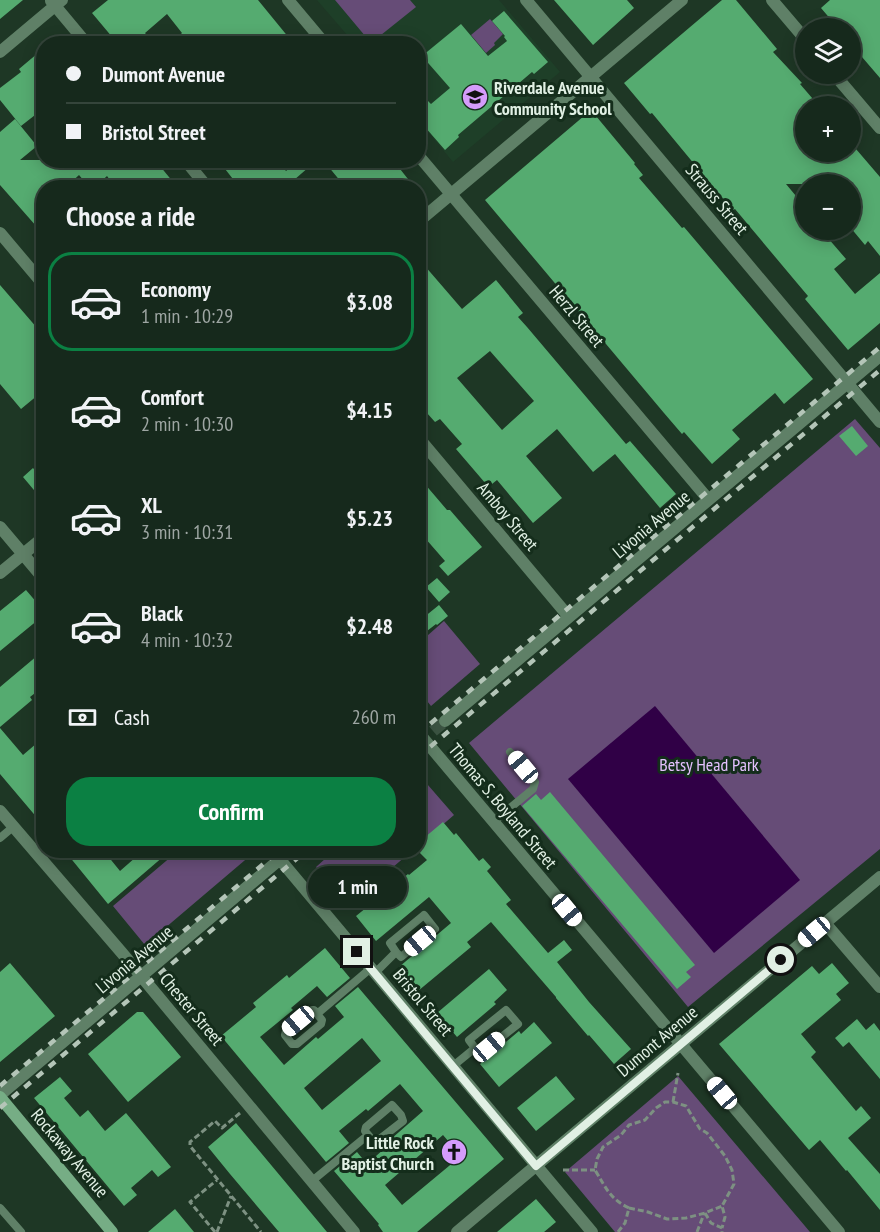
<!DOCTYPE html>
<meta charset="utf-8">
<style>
body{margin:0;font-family:"PT Sans Narrow",sans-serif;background:#1f3125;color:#f1f3f6;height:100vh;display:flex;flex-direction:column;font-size:22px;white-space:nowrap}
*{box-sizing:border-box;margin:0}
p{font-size:20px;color:#9ea6a3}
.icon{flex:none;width:33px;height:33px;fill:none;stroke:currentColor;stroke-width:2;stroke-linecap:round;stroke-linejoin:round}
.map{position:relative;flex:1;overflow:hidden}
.side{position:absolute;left:36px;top:180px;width:390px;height:678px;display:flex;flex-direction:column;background:#16291c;border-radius:24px;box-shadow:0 3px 15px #0003,0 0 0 2px #35453b}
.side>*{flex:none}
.banner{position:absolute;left:36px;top:36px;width:390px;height:132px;border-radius:24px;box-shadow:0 3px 15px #0003,0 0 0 2px #35453b;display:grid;align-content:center;height:132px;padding:0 30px;background:#16291c}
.buttons{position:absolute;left:795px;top:18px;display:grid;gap:12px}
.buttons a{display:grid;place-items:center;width:66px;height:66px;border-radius:50%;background:#16291c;box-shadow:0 3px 15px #0003,0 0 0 2px #35453b;font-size:30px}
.end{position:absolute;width:27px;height:27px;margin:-14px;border:8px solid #e1f0e4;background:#111;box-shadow:0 0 0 3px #111}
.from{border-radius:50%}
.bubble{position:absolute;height:42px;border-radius:21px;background:#16291c;box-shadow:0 3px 15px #0003,0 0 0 2px #35453b;font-size:20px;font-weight:700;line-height:42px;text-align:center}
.car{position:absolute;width:18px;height:36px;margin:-18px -9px;border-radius:8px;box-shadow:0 0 4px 2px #0007;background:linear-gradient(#fff 24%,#345 0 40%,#fff 0 76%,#345 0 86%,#fff 0)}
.banner b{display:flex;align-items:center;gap:21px;height:57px;font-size:22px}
.banner b+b{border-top:2px solid #35453b}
.banner i{width:15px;height:15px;background:#f1f3f6}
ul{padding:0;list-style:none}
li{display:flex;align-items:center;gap:18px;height:99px;margin:0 12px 9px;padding:0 18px;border:3px solid transparent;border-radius:24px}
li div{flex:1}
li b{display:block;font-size:22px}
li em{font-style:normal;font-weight:700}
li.active{border-color:#0b8043}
li>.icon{width:54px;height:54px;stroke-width:1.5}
h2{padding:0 30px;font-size:27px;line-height:72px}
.pay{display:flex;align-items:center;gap:15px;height:66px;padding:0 30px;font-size:22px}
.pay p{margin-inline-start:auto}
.primary-button{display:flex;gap:12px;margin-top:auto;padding:12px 30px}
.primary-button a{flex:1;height:69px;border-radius:24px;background:#0b8043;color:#fff;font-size:24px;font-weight:700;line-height:69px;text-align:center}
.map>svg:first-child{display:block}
</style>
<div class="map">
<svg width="880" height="1232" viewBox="0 0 880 1232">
<rect width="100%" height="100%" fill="#1e3725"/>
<!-- built -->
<path fill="#1e3f28" d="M 317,0 L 499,0 L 560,72 L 453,162 L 419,121 L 418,44 L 354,43 Z"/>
<!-- green -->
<path fill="#664c77" d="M 335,0 L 410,0 L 416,7 L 371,43 Z
M 490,19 L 503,34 L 494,43 L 495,45 L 486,53 L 471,35 Z
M 855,419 L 880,448 L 880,849 L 688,1007 L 469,743 Z
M 444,621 L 480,664 L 431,706 L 419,691 L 419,643 Z
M 421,777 L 454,815 L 419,845 L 418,780 Z
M 179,850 L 247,851 L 251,855 L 145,945 L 113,906 Z
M 335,850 L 412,850 L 412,851 L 348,905 L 316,867 Z
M 678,1076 L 810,1232 L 615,1232 L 565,1172 Z"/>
<!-- water -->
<path fill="#300046" d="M 655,706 L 800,880 L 714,953 L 568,779 Z"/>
<!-- building -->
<path fill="#55ab70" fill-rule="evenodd" d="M 0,0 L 23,0 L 0,19 Z
M 108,0 L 258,0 L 294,44 L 171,44 L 182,33 L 167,14 L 145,33 L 154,44 L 118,44 L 92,13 Z
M 554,0 L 627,0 L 634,8 L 593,45 Z
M 722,0 L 736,0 L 777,49 L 773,52 L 802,83 L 800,84 L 819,106 L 806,106 L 806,152 L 850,152 L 850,142 L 880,177 L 880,256 L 868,241 L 865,245 L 850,227 L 850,184 L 786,184 L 806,208 L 806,230 L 821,230 L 846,259 L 834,269 L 855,294 L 880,273 L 880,323 L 848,350 L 805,299 L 808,296 L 797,283 L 735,209 L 733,210 L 719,194 L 652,113 L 650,114 L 624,83 Z
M 830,0 L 880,0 L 880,78 L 850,43 L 850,28 L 838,28 L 821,8 Z
M 504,11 L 548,62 L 534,74 L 532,72 L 458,135 L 459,137 L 445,150 L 418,119 L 418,92 L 427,102 L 428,101 L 431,104 L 450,88 L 422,56 L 461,24 L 488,56 L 507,41 L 504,37 L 505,36 L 492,21 Z
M 44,48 L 44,108 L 21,126 L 0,100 L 0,88 L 21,72 L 19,69 Z
M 591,110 L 635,163 L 634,164 L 643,175 L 639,178 L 682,228 L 684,227 L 813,379 L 784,404 L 775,393 L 732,430 L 740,439 L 712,464 L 684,432 L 682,434 L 664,413 L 485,200 Z
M 15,119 L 37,146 L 20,160 L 155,160 L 178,188 L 116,188 L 107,176 L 94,188 L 90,188 L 79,175 L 65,188 L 44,188 L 44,235 L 0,185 L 0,132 Z
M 218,160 L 277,160 L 286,171 L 299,160 L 317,160 L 294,180 L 300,188 L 240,188 Z
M 323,160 L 393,160 L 415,188 L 346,188 Z
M 418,258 L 462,309 L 496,280 L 523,313 L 518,317 L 527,327 L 626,444 L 630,441 L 676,494 L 660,508 L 615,454 L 593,472 L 557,429 L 526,456 L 562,498 L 533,523 L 497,480 L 492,484 L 490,481 L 486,484 L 456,449 L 462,444 L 440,419 L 435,422 L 418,403 ZM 490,351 L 534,401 L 502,430 L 457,378 Z
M 0,285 L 44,336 L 44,390 L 21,409 L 0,384 Z
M 852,426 L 868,446 L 856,456 L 839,436 Z
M 33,468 L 44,481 L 44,502 L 23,477 Z
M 418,476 L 447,510 L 450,510 L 482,547 L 448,576 L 439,566 L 445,561 L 418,530 Z
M 437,578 L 450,592 L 439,602 L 426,587 Z
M 26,590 L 44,611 L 44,615 L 0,651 L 0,611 Z
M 439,605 L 448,616 L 437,625 L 436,624 L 418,638 L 418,622 Z
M 44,650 L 44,686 L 30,697 L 32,700 L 0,727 L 0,687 Z
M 0,728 L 23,755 L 44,737 L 44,826 L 0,774 Z
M 550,792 L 695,965 L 686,972 L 691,977 L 677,989 L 522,806 L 536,794 L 541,800 Z
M 443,822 L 454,835 L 456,833 L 479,861 L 483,858 L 491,867 L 487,871 L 511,900 L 506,904 L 548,953 L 564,940 L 572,950 L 557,962 L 589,1002 L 631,1049 L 614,1064 L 589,1035 L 588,1036 L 556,998 L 556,997 L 491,922 L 467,942 L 471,947 L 418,991 L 399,967 L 451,923 L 429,897 L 376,941 L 356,916 L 408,874 L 409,875 L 427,860 L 418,851 L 418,843 Z
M 64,850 L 103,850 L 120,871 L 144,850 L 171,850 L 108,904 Z
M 325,948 L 350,978 L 327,997 L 317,986 L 291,1008 L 293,1010 L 260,1037 L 284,1065 L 316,1037 L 318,1039 L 344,1017 L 335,1006 L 358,987 L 504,1159 L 417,1232 L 383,1232 L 378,1225 L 379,1224 L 334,1171 L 357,1152 L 367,1164 L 393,1141 L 391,1139 L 423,1111 L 400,1084 L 368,1111 L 366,1109 L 339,1131 L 349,1143 L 326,1162 L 221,1036 L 256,1007 L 253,1003 L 287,975 L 289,978 ZM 362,1038 L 381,1061 L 322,1110 L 304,1088 ZM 443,1135 L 461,1156 L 402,1205 L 385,1185 Z
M 10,963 L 55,1016 L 0,1062 L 0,972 Z
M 832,963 L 849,983 L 836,994 L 841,1000 L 801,1034 L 816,1052 L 811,1057 L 856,1111 L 861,1106 L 871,1118 L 848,1138 L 880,1174 L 880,1210 L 847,1170 L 846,1171 L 820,1140 L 809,1150 L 719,1044 L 812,966 L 819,974 Z
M 489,969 L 507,990 L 494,1002 L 496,1004 L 457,1037 L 437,1013 Z
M 137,1012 L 143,1012 L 181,1057 L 128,1102 L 88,1054 Z
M 857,1019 L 866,1030 L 874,1023 L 880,1031 L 880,1079 L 849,1042 L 843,1047 L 835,1038 Z
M 534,1022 L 552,1043 L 499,1087 L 480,1064 L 519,1031 L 521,1034 Z
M 556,1076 L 575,1099 L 536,1131 L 517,1108 Z
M 60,1077 L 72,1091 L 64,1098 L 80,1117 L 88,1110 L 105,1131 L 126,1113 L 171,1167 L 158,1177 L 152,1170 L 131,1188 L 137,1195 L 124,1206 L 34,1098 Z
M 236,1123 L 312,1214 L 327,1232 L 279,1232 L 230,1174 L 208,1147 Z
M 536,1199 L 556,1222 L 544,1232 L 497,1232 Z
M 175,1209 L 194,1232 L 148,1232 Z"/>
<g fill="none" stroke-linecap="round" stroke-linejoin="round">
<!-- street-tunnel -->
<path stroke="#3b5342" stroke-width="12" stroke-dasharray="12 6" stroke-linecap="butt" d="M 433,731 L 445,721"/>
<!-- path -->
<path stroke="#7d9182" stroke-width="3" stroke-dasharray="6 3" stroke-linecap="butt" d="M 673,1102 L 678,1073
M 240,1113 L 222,1128 L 215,1121 L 190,1142 L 190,1146 L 261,1232
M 563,1170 L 595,1170
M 629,1208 L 648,1212 L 667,1219 L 686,1218 L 705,1213 L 722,1206
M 705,1213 L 711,1223 L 722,1228 L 722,1232
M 215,1232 L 190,1202 L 217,1180
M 217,1232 L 231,1196
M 618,1232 L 625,1223 L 629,1208 C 610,1199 606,1188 595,1170 L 597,1159 L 603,1147 L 621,1135 L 629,1125 L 645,1120 L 656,1108 L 665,1102 L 673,1102 L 686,1106 L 700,1129 L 707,1133 L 725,1156 L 732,1170 L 734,1184 L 722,1206 L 725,1217 L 722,1228
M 697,1232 L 704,1214"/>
<!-- lane -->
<path stroke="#5f8067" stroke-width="8" d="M 493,822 L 533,789 L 535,782 L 510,752
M 0,838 L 13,827
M 375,973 L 396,952 L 401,957 L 435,929 L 424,915 L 390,943 L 396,952
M 317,1014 L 314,1010 L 312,1010 L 286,1031 L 285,1035 L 292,1044 L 297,1044 L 321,1024 L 322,1020 L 317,1014 L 371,968
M 453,1066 L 475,1048 L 480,1054 L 518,1024 L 506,1010 L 469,1040 L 475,1048
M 392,1105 L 401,1115 L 403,1121 L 376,1142 L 374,1142 L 365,1131 L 366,1127 Z
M 312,1181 L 368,1135
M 0,1208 L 21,1232"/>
<!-- street -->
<path stroke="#5f8067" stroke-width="12" d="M 288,0 L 325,44
M 526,0 L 880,422
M 772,0 L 806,40
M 51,1 L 87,44
M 0,52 L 62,0
M 834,74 L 880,128
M 418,155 L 708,499
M 185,160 L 208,188
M 418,222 L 682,0
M 0,233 L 44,285
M 418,437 L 569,617
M 0,527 L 44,579
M 0,573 L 44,537
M 445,721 L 880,356
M 418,732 L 839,1232
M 0,811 L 122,953 L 354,1232
M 272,850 L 592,1232
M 825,923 L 880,987
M 0,1095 L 291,850
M 457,1232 L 880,877"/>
<!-- secondary -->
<path stroke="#76ad85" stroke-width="12" d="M 0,1097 L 112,1232"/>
<!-- rail -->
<path stroke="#b4c5b8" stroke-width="4.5" stroke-dasharray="8 8" stroke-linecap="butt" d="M 418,734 L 880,347
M 418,757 L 880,370
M 0,1086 L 280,850
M 0,1108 L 307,850"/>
</g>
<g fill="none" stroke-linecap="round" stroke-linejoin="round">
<!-- route -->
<path stroke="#e1f0e4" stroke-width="8" d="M 357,952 L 536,1166 L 781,960"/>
</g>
<!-- icons -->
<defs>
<g id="school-disc" transform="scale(1.35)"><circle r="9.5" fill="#d59cfb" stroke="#142d1b"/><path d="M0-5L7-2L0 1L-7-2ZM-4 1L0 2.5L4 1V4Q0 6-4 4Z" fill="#111"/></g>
<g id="church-disc" transform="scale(1.35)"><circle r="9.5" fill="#d59cfb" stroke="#142d1b"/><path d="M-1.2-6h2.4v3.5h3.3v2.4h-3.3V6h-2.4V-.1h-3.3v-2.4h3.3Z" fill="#111"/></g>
</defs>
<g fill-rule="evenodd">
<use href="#school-disc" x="475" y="97"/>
<use href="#church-disc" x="454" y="1152"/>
</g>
<g text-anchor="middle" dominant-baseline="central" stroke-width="6" stroke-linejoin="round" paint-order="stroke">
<!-- poi labels -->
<g font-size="18" font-weight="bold" fill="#e1f0e4" stroke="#142d1b" text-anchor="start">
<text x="494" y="87">Riverdale Avenue<tspan x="494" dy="21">Community School</tspan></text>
<text x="434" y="1142" text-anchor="end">Little Rock<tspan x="434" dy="21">Baptist Church</tspan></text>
</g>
<!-- street labels -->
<g font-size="18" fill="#e1f0e4" stroke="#142d1b">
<text transform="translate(717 199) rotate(50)">Strauss Street</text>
<text transform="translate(577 316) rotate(50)">Herzl Street</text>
<text transform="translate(508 516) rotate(50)">Amboy Street</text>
<text transform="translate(651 524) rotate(-40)">Livonia Avenue</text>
<text transform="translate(503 806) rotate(50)">Thomas S. Boyland Street</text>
<text transform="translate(134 959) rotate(-40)">Livonia Avenue</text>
<text transform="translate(423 1002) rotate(50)">Bristol Street</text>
<text transform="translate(192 1009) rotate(50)">Chester Street</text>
<text transform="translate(657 1041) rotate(-40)">Dumont Avenue</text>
<text transform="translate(70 1153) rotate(50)">Rockaway Avenue</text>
</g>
<!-- park labels -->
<g font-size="18" fill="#e4c1fe" stroke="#142d1b">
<text x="709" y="764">Betsy Head Park</text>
</g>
</g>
</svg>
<div class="buttons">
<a><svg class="icon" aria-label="layers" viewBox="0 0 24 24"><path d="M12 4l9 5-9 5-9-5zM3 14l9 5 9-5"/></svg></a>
<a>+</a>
<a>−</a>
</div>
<i class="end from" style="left:781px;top:960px"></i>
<i class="end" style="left:357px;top:952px"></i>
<div class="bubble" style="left:308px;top:866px;width:99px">1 min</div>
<i class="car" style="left:523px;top:767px;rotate:320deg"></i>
<i class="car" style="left:567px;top:910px;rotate:140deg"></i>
<i class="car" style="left:814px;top:932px;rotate:230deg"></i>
<i class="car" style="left:420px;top:941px;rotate:230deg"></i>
<i class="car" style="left:298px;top:1021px;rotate:230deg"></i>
<i class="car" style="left:489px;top:1047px;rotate:50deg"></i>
<i class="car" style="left:722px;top:1093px;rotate:320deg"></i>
<div class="banner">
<b><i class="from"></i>Dumont Avenue</b>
<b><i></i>Bristol Street</b>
</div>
<section class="side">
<h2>Choose a ride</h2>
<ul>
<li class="active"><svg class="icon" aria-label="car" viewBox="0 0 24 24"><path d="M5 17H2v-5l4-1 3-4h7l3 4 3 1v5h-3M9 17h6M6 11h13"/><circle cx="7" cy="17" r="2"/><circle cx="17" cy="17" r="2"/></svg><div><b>Economy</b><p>1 min · 10:29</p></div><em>$3.08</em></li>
<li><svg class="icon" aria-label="car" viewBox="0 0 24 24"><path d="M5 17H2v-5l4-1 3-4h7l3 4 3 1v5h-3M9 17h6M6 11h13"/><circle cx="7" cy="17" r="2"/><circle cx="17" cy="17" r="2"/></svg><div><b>Comfort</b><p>2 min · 10:30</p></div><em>$4.15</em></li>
<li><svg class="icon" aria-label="car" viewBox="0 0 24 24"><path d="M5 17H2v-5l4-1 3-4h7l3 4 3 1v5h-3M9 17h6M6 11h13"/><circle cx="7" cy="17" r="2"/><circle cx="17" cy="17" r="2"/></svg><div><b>XL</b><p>3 min · 10:31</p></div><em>$5.23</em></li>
<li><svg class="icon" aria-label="car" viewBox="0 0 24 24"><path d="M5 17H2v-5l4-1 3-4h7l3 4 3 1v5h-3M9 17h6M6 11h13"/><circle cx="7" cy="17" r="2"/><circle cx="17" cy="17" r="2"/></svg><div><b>Black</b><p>4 min · 10:32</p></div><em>$2.48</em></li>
</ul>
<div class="pay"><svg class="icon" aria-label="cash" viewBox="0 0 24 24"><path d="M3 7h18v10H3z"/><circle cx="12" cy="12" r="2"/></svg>Cash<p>260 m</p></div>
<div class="primary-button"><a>Confirm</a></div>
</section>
</div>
